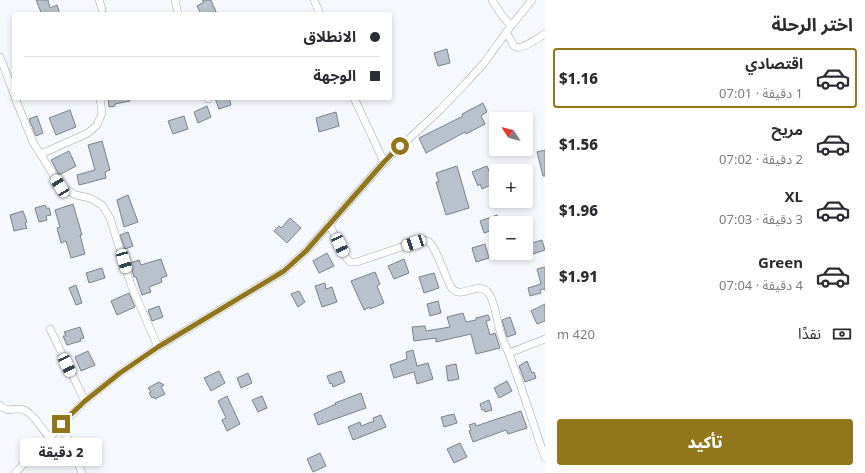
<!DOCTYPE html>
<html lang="ar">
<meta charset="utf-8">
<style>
body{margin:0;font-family:"Noto Sans","Noto Sans Arabic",sans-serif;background:#f2f2f3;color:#2b2b33;direction:rtl;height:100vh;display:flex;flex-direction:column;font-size:15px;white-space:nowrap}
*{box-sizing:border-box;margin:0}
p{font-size:13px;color:#7c7c81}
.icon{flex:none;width:22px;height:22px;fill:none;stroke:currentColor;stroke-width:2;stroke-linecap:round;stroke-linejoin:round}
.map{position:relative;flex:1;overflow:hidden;direction:ltr}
.panel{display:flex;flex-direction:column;background:#fff;width:320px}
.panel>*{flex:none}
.top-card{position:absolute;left:12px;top:12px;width:380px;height:88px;border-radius:4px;box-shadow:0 2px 6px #0003;direction:rtl;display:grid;align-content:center;height:88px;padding:0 12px;background:#fff}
.needle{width:26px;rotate:306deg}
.fabs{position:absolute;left:489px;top:112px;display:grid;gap:8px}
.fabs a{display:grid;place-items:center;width:44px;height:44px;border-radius:4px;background:#fff;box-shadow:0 2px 6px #0003;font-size:20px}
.end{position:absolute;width:18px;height:18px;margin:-9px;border:5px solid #92761c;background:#fff;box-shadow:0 0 0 2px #fff}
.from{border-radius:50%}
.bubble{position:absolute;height:28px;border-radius:4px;background:#fff;box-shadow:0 2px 6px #0003;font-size:13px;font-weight:800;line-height:28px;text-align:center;direction:rtl}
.car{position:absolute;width:12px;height:24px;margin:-12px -6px;border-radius:5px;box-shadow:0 0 3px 1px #0007;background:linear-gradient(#fff 24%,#345 0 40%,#fff 0 76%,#345 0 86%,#fff 0)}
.top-card b{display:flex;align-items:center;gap:14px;height:38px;font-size:15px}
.top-card b+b{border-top:1px solid #e1e1e2}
.top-card i{width:10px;height:10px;background:#2b2b33}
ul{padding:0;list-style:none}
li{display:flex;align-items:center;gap:12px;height:60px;margin:0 8px 6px;padding:0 4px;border:2px solid transparent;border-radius:4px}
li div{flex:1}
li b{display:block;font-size:15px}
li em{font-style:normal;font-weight:800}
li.active{border-color:#92761c}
li>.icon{width:36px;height:36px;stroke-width:1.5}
h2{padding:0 12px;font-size:18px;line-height:48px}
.pay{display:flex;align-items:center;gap:10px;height:44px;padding:0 12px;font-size:15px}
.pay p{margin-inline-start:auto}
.cta{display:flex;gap:8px;margin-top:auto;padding:8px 12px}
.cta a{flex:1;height:46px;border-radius:4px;background:#92761c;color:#fff;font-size:16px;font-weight:800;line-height:46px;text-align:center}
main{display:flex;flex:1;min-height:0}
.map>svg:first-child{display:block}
</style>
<main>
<section class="panel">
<h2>اختر الرحلة</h2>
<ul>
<li class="active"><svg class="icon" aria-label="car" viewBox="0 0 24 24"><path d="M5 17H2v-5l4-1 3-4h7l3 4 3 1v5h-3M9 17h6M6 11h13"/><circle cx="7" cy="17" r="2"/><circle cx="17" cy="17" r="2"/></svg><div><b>اقتصادي</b><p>1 دقيقة · 07:01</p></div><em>$1.16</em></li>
<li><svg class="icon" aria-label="car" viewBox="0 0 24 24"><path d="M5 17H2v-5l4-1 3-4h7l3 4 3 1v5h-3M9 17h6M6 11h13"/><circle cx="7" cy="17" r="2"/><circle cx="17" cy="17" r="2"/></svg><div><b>مريح</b><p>2 دقيقة · 07:02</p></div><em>$1.56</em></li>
<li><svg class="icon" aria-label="car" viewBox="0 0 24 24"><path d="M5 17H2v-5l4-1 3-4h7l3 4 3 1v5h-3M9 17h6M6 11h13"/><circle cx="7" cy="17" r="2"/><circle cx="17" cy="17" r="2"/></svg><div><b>XL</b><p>3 دقيقة · 07:03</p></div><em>$1.96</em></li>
<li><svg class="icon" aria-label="car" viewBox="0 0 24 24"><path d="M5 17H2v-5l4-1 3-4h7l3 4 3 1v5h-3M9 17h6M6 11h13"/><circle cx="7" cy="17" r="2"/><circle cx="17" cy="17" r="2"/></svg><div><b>Green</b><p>4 دقيقة · 07:04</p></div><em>$1.91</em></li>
</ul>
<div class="pay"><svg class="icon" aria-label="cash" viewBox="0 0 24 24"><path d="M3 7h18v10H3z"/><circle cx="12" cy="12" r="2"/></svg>نقدًا<p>420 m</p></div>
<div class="cta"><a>تأكيد</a></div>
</section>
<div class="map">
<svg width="545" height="473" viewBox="0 0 545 473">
<rect width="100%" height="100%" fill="#f5f9fd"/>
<!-- building -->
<path fill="#b9c2cc" stroke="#79828b" d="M 36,0 L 48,0 L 50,8 L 57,5 L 60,14 L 36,14 L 41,12 Z
M 202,0 L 211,0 L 217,14 L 201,14 L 197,6 L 204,2 Z
M 447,49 L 450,63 L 438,66 L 434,53 Z
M 108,98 L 130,98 L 130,101 L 115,104 L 115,106 L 109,107 Z
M 215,98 L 229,98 L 231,105 L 219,109 Z
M 483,103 L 487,112 L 481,116 L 485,124 L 466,134 L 465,132 L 426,153 L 419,138 L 463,116 L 462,114 Z
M 207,106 L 211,117 L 198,123 L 194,112 Z
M 70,110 L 76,127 L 56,135 L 49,118 Z
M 336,112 L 339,126 L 319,132 L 316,118 Z
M 37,116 L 43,133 L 36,136 L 29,119 Z
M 184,116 L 188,129 L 173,134 L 168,121 Z
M 102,141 L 110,170 L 105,172 L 106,178 L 79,185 L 77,175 L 95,170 L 88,145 Z
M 545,150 L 545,176 L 543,176 L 537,152 Z
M 69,151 L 76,166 L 59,175 L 51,160 Z
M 457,166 L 469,208 L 446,215 L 436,182 L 439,182 L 436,173 Z
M 487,166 L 492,178 L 491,179 L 493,184 L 482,189 L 480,184 L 478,186 L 472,172 Z
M 128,195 L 138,222 L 124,227 L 117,200 Z
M 73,204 L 82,235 L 80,235 L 85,254 L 71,258 L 66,241 L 61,243 L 57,228 L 60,227 L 55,210 Z
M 45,205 L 46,208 L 49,208 L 51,215 L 46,216 L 47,220 L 39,222 L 35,208 Z
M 23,211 L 27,222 L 25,223 L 27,228 L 14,231 L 10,215 Z
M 497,215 L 500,223 L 496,223 L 496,229 L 484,233 L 480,221 Z
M 290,218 L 301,228 L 287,243 L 274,231 L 279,226 L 281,228 Z
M 128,232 L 133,246 L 125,249 L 120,235 Z
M 542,240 L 545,250 L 533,254 L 529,244 Z
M 485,244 L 489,258 L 476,262 L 472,248 Z
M 327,253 L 334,266 L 319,273 L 313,261 Z
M 161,259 L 167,276 L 161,278 L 162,282 L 149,287 L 151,292 L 142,295 L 136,277 L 134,277 L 130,263 L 139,260 L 141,265 Z
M 404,259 L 409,273 L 394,279 L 388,266 Z
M 545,267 L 545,290 L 543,289 L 540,290 L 541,293 L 530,296 L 528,288 L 541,284 L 537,269 Z
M 102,268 L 105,278 L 89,283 L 86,273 Z
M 375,272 L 380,284 L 377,286 L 384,303 L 370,309 L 370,307 L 364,310 L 351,281 Z
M 434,273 L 439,288 L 424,293 L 419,277 Z
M 325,283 L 326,289 L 332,287 L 337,302 L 322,307 L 315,286 Z
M 76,285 L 82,303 L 76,305 L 69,288 Z
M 299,291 L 305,302 L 298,307 L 291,294 Z
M 129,293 L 135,307 L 117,315 L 111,301 Z
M 438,301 L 441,313 L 430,316 L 427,304 Z
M 545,304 L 545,321 L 537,324 L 531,311 Z
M 159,306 L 163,317 L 152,321 L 148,310 Z
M 463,313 L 466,322 L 476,320 L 476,318 L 488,315 L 490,320 L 486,321 L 490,335 L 495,333 L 500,348 L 476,354 L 471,334 L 436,342 L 436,338 L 414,341 L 412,327 L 425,326 L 426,331 L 450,327 L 447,317 Z
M 510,317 L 516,334 L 507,337 L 502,320 Z
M 80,327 L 84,338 L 80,339 L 81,341 L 67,345 L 63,336 L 66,336 L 64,332 Z
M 413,350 L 417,366 L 428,363 L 433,379 L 417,384 L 414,372 L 394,378 L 390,365 L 407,359 L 406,352 Z
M 88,351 L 95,365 L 81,371 L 75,357 Z
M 527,361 L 532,373 L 534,372 L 536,378 L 525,382 L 519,366 Z
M 456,364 L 459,379 L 448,381 L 446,366 Z
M 219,371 L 225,383 L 211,391 L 204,378 Z
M 341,371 L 345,382 L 333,387 L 332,383 L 330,384 L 327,376 Z
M 248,373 L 252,383 L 241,388 L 237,378 Z
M 507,381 L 512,391 L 499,398 L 494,388 Z
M 159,382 L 164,385 L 161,387 L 165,394 L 155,399 L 154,397 L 152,398 L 149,393 L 151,392 L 148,388 Z
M 361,393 L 366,408 L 318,425 L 314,414 L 336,404 L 335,403 Z
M 227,396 L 240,424 L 227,431 L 222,420 L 226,418 L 218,401 Z
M 262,396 L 267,408 L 258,412 L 252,400 Z
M 489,400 L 492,410 L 485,412 L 485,410 L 482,410 L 480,404 Z
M 521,411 L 527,428 L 508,434 L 506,430 L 473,442 L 469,431 L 471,430 L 469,425 L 475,423 L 476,426 Z
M 454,414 L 457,423 L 444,427 L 441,417 Z
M 381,415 L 386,427 L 353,440 L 348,427 L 360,422 L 361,426 L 374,421 L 373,418 Z
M 460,443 L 467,457 L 454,463 L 447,449 Z
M 320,453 L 326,466 L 313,472 L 307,459 Z"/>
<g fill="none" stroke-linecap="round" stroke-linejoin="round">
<!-- minor casing -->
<g stroke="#9ea7b1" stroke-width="8">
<path id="minor" d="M 99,0 L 102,9
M 175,0 L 178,14
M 314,0 L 320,14
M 492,0 L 501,14 L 511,26
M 506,32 C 509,36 511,42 514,46 C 520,52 539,37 545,34
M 0,57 L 14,94
M 15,98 L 33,142 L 60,186 L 76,195 L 90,198 L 102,205 L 110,218 L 131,285 L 158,347
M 208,98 L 208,99
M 354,98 L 384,162
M 41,154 L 88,133 L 97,125 L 102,113 L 100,98
M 329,224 L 345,256 L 350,262 L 357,262 L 422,240 C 424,241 426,240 428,241 C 435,245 446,278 451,287 C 461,302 479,278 489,294 C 496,305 496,319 500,331 C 502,339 506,346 509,354 C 522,388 533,423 545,458
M 50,329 L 85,401
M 509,353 L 545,339
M 0,405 C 8,415 17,405 26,411 C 35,416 42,429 49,437
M 61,424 L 82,473
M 15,473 L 85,401 L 120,373 L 158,347 L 284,271 L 306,251 L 384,162 L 440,110 L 464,85 L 484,63 L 511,26 L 532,0"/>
</g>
<!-- minor -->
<use href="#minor" stroke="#fff" stroke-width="7"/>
</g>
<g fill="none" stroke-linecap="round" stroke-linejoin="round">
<!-- route -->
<path stroke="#92761c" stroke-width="5" d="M 61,424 L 85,401 L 120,373 L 158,347 L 284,271 L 306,251 L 384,162 L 400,146"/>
</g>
</svg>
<div class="fabs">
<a><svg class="needle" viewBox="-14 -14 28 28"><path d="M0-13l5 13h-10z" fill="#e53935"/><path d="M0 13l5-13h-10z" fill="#7c7c81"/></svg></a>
<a>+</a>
<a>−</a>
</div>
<i class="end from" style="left:400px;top:146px"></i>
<i class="end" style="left:61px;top:424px"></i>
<div class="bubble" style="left:20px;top:438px;width:82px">2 دقيقة</div>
<i class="car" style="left:60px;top:186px;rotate:328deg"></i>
<i class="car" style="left:414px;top:243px;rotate:251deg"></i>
<i class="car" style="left:340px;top:245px;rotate:155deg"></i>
<i class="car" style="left:124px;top:261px;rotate:164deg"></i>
<i class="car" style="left:67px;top:365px;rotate:155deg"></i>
<div class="top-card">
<b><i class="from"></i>الانطلاق</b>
<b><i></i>الوجهة</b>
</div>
</div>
</main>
